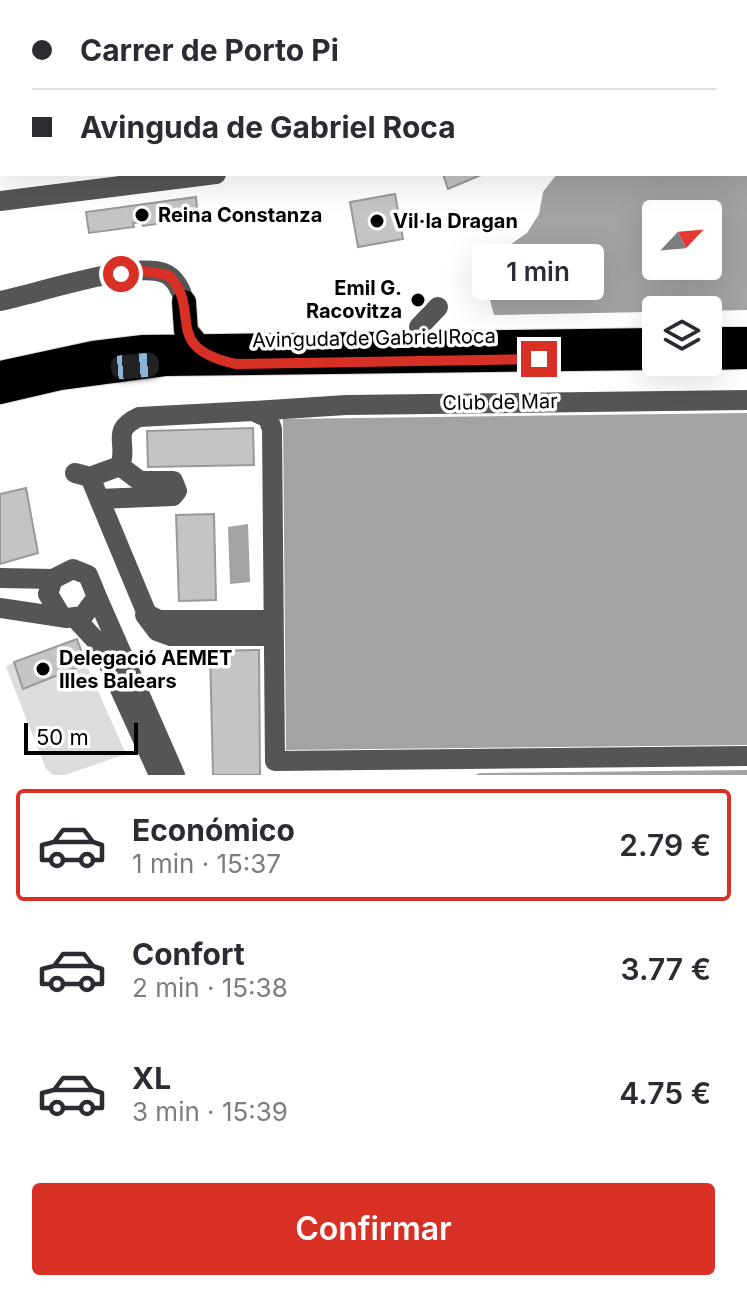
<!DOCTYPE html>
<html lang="es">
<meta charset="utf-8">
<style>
body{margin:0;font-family:Inter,sans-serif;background:#f7f7f7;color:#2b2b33;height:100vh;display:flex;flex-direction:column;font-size:30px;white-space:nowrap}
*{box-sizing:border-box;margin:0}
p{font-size:26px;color:#7c7c81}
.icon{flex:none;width:44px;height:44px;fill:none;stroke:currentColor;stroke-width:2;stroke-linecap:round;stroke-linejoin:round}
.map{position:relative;height:775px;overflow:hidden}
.side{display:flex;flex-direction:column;background:#fff;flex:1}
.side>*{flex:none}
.top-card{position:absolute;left:0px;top:0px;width:748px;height:176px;box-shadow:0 8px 32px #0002;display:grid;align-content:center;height:176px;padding:0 32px;background:#fff}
.needle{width:52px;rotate:64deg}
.fabs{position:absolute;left:642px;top:200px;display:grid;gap:16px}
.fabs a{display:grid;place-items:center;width:80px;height:80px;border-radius:8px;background:#fff;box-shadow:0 8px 32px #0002;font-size:40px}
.scale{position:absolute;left:24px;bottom:20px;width:114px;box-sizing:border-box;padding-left:8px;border:4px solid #000;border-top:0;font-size:22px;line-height:28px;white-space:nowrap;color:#000;-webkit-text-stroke:6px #fff;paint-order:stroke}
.end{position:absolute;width:36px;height:36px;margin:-18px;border:10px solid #d93025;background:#fff;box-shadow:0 0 0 4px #fff}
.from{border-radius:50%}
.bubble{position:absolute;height:56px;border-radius:8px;background:#fff;box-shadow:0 8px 32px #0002;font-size:26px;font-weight:600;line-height:56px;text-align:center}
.car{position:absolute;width:24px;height:48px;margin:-24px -12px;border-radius:10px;box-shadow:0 0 6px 2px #0007;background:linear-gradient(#222 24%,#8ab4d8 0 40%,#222 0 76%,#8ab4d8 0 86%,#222 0)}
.top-card b{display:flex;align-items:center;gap:28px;height:76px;font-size:30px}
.top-card b+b{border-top:2px solid #e1e1e2}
.top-card i{width:20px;height:20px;background:#2b2b33}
ul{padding:14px 0 0;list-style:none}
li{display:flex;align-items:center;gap:24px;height:112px;margin:0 16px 12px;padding:0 16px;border:4px solid transparent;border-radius:8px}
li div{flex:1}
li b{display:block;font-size:30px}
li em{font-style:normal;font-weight:600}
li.current{border-color:#d93025}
li>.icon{width:72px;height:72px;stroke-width:1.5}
.cta{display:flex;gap:16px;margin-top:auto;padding:16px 32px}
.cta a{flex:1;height:92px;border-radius:8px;background:#d93025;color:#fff;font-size:32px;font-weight:600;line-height:92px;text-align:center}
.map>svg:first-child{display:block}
</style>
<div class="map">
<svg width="747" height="775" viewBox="0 0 747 775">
<rect width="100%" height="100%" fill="#fff"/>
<!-- green -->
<path fill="#dcdcdc" d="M 14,662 L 23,689 L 86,664 L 126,754 L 65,775 L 53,775 L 46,769 L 6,667 Z"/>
<!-- water -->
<path fill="#a3a3a3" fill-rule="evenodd" d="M 747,62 L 747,310 L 494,315 L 484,277 L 507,247 L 527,233 L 539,214 L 543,192 L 557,174 L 746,174 ZM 708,214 L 708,266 L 656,266 L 656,214 Z
M 747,413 L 747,745 L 286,750 L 283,419 Z
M 248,524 L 250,582 L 230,584 L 228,527 Z
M 747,770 L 747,775 L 475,775 L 480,773 Z"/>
<!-- building -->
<path fill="#c4c4c4" stroke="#999" stroke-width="2" d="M 231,0 L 327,0 L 325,2 Z
M 443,174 L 483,174 L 448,189 Z
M 395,194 L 403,239 L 358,247 L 350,202 Z
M 196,197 L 198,218 L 143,226 L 142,222 L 133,223 L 134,227 L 89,233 L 86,212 Z
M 253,428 L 254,465 L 148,467 L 147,431 Z
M 26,488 L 38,553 L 0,564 L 0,494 Z
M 214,514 L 216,600 L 179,601 L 176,515 Z
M 77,639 L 86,664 L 23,689 L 14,662 Z
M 259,650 L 260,775 L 213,775 L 210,651 Z"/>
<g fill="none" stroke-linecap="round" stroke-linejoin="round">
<!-- highway casing -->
<g stroke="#dbdbdb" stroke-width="26">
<path id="highway" d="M 184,302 L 186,331 L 204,353
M 708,339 L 747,339
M 708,358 L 747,357
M 0,373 L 93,353 L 143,347 L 656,340
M 0,392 L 60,378 L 165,364 L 656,358"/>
</g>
<!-- minor -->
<path stroke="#555" stroke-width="20" d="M 207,2 L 209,0
M 464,2 L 465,0
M 553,2 L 554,0
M 746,47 L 747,47
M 0,70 L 2,70
M 0,201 L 216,174
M 0,301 C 36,294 132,261 164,273 C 175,277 182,291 184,302
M 419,327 L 438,307
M 747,400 L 346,405 L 253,411 L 268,418 L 272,429 L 275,761 L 747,756
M 75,473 L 90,477 L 147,614 L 159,620 L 273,620
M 90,477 L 120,466 C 129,443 109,431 139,417 L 253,411
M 99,499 L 173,496 L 177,491 L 173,481 L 140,481 L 120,466
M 0,578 L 53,579
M 97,597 L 175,775
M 0,608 L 67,618 L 83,616 L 97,597 L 88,575 L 73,569 L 53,579 L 48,594 L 60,614
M 145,615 L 157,631 L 171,636 L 274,636
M 75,618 L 100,645 L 159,775"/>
<!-- highway -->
<use href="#highway" stroke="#000" stroke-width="24"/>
</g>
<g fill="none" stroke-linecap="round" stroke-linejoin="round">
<!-- route -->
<path stroke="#d93025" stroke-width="10" d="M 121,274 L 144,271 L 168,275 C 204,309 159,348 236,364 L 539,359"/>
</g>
<!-- markers -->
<g fill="#000" stroke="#fff" stroke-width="3">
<circle cx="142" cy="215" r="8"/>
<circle cx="377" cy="221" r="8"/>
<circle cx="418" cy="300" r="8"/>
<circle cx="43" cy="669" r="8"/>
</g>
<g text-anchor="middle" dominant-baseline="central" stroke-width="7" stroke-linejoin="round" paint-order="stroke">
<!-- poi labels -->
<g font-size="20" font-weight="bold" fill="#000" stroke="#fff" text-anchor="start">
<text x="158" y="215">Reina Constanza</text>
<text x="393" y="221">Vil·la Dragan</text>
<text x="402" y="288" text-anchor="end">Emil G.<tspan x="402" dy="23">Racovitza</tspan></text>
<text x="59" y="658">Delegació AEMET<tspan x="59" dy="23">Illes Balears</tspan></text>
</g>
<!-- street labels -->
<g font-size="20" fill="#000" stroke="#fff">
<text transform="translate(374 338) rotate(-1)">Avinguda de Gabriel Roca</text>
<text transform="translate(500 402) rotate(-1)">Club de Mar</text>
</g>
</g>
</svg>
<div class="fabs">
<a><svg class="needle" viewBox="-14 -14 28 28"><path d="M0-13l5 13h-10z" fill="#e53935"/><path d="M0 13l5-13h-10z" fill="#7c7c81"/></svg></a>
<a><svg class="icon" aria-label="layers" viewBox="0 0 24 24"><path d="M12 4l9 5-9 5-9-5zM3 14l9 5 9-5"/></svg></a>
</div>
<div class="scale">50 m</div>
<i class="end from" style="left:121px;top:274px"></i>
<i class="end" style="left:539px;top:359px"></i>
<div class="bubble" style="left:472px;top:244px;width:132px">1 min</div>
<i class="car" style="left:135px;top:366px;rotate:85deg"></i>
<div class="top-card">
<b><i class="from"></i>Carrer de Porto Pi</b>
<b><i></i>Avinguda de Gabriel Roca</b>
</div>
</div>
<section class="side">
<ul>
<li class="current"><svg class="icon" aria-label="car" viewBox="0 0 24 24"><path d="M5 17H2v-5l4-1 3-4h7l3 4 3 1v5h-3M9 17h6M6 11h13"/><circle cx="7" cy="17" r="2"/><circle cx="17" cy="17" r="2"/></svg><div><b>Económico</b><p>1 min · 15:37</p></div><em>2.79 €</em></li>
<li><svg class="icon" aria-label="car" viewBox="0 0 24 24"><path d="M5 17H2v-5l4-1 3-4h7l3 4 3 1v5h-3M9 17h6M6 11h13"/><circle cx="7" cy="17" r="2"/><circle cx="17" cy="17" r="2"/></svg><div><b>Confort</b><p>2 min · 15:38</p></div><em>3.77 €</em></li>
<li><svg class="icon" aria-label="car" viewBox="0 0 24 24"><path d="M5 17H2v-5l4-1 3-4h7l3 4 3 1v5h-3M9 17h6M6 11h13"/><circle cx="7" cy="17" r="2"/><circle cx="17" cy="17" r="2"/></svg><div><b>XL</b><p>3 min · 15:39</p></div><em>4.75 €</em></li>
</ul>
<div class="cta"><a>Confirmar</a></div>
</section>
